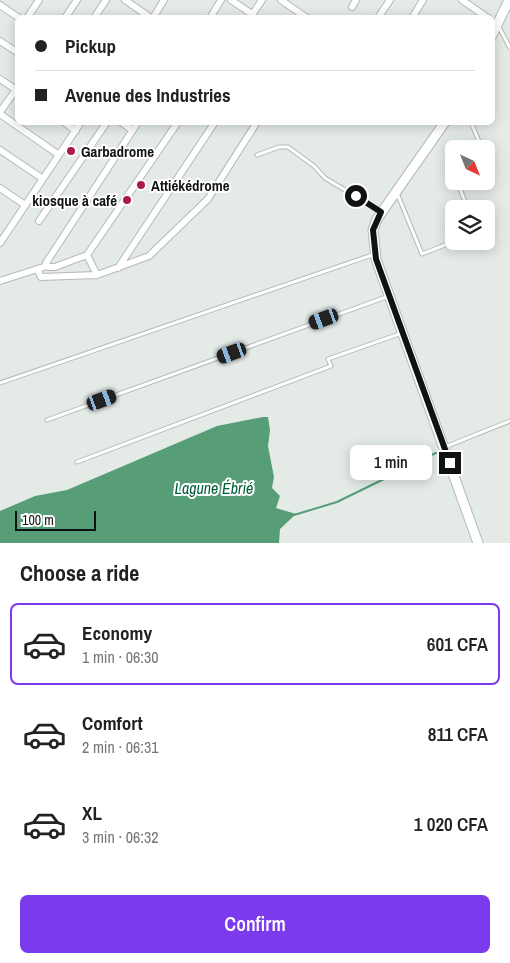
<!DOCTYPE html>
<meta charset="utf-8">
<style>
body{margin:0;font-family:"Archivo Narrow",sans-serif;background:#f2f2f2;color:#222;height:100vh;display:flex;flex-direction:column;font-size:19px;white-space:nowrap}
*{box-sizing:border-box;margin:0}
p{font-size:16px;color:#767676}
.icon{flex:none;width:28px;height:28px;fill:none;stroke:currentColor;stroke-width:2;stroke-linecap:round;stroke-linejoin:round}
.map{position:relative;height:543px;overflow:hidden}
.side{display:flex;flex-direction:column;background:#fff;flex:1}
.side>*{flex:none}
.hud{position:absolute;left:15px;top:15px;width:480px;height:110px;border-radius:8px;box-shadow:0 2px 12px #0003;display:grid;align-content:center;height:110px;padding:0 20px;background:#fff}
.needle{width:32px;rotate:137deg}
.buttons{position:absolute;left:445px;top:140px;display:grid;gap:10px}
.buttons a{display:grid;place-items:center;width:50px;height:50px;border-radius:8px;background:#fff;box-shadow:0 2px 12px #0003;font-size:25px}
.scale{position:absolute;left:15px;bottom:12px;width:81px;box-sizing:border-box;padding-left:5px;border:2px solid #111312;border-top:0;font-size:14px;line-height:18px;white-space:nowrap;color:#111312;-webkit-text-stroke:4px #fff;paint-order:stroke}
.end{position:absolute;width:22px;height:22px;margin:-11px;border:6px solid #111312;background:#fff;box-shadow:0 0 0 2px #fff}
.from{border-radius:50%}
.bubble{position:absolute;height:35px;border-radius:8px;background:#fff;box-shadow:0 2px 12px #0003;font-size:16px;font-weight:600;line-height:35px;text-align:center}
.car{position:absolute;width:15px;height:30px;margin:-15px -8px;border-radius:6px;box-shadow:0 0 4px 1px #0007;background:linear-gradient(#222 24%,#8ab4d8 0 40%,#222 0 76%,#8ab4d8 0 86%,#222 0)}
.hud b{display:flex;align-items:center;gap:18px;height:48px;font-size:19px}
.hud b+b{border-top:1px solid #e0e0e0}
.hud i{width:12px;height:12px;background:#222}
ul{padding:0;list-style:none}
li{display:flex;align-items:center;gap:15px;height:82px;margin:0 10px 8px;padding:0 10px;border:2px solid transparent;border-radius:8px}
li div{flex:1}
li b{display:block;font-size:19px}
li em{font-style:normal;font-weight:600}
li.current{border-color:#7c3aed}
li>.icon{width:45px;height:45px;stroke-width:1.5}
h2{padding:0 20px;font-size:22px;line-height:60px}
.cta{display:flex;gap:10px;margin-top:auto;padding:10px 20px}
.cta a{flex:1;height:58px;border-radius:8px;background:#7c3aed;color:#fff;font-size:20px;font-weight:600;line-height:58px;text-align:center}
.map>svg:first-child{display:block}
</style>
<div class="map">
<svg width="510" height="543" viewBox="0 0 510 543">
<rect width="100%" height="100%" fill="#e4ebe7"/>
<!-- water -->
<path fill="#569d78" d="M 263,417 L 268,417 L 270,430 L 268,446 L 274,477 L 272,488 L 280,496 L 276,508 L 296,514 L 280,529 L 279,543 L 0,543 L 0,511 L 35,496 L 67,490 L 217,426 Z"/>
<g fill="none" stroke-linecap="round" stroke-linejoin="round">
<!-- stream -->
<path stroke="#569d78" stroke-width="2" d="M 294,515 L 337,502 L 388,477 L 399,474 L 422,459 L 436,453"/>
<!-- lane casing -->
<g stroke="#b4bab6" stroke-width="5">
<path id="lane" d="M 499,27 L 510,48
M 471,122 L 482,149
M 257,155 L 279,147 L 288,147 L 314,166 L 325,178 L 380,211
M 486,160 L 492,176 L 486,179
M 397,193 L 422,254 L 455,241
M 468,209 L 460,189 L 479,181
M 0,383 L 375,254
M 47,420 L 389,296
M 445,447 L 510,421
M 77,462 L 331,366 L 328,359 L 402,333"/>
</g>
<!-- street casing -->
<g stroke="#b4bab6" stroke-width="8">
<path id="street" d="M 125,0 L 151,18
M 231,0 L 252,14
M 281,0 L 307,18
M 462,0 L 488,18
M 0,5 L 19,18
M 352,7 L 356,0
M 27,18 L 39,0
M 65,18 L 77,0
M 94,18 L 106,0
M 153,18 L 164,0
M 210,18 L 221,0
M 250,18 L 262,0
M 378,18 L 390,0
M 412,18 L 423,0
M 0,41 L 18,53
M 0,79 L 18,91
M 0,112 L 18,87
M 0,114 L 59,155
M 64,122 L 76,131
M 121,122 L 132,130
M 138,122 L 46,263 L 48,267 L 55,267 L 87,255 L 178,122
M 0,150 L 43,179
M 0,188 L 25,205
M 39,221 L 107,122
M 0,243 L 81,122
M 87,255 L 97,275
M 118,268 L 215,122
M 37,269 L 41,277 L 97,275 L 149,256 L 208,199 L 257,122
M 0,281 L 47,266"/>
</g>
<!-- secondary casing -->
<g stroke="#b4bab6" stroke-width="11">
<path id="secondary" d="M 492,35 L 509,0
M 445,122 L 377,219 L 373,230 L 376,259 L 478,543"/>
</g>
<!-- lane -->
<use href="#lane" stroke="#fff" stroke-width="3"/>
<!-- street -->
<use href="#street" stroke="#fff" stroke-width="6"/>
<!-- secondary -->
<use href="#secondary" stroke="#fff" stroke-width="9"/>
</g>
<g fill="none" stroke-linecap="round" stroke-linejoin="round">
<!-- route -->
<path stroke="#111312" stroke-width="6" d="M 356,196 L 381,212 L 373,230 L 376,259 L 450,463"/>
</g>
<!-- markers -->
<g fill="#ad1a49" stroke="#fff" stroke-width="2">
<circle cx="71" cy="151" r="5"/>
<circle cx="141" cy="185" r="5"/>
<circle cx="127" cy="200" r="5"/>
</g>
<g text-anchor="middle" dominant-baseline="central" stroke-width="4" stroke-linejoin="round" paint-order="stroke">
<!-- poi labels -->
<g font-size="15" font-weight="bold" fill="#111312" stroke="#fff" text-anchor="start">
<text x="81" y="151">Garbadrome</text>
<text x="151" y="185">Attiékédrome</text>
<text x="117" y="200" text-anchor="end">kiosque à café</text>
</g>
<!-- water labels -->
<g font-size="16" font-style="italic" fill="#005d3a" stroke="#fff">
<text x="214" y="488">Lagune Ébrié</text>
</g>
</g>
</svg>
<div class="buttons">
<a><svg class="needle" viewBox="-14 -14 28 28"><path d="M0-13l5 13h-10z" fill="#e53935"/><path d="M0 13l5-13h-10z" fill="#767676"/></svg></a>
<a><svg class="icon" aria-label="layers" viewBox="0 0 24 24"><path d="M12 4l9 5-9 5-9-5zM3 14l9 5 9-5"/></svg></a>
</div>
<div class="scale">100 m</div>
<i class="end from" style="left:356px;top:196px"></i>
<i class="end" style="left:450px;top:463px"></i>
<div class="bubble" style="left:350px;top:445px;width:82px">1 min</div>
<i class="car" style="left:324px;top:319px;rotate:250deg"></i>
<i class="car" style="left:232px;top:353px;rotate:250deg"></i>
<i class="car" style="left:102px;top:400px;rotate:70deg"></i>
<div class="hud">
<b><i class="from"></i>Pickup</b>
<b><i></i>Avenue des Industries</b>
</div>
</div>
<section class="side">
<h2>Choose a ride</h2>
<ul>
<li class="current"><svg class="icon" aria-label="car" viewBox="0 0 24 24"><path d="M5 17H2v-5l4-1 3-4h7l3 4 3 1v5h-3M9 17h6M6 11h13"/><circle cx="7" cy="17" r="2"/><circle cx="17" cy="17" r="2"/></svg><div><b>Economy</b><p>1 min · 06:30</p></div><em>601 CFA</em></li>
<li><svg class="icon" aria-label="car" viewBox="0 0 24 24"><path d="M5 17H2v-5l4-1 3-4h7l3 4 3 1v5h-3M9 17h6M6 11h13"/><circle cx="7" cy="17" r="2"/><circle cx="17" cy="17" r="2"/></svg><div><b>Comfort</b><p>2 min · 06:31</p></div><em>811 CFA</em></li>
<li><svg class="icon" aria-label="car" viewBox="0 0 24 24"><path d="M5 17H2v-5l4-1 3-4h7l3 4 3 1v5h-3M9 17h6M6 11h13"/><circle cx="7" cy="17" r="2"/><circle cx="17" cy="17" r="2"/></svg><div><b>XL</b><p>3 min · 06:32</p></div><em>1 020 CFA</em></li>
</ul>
<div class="cta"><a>Confirm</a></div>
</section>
